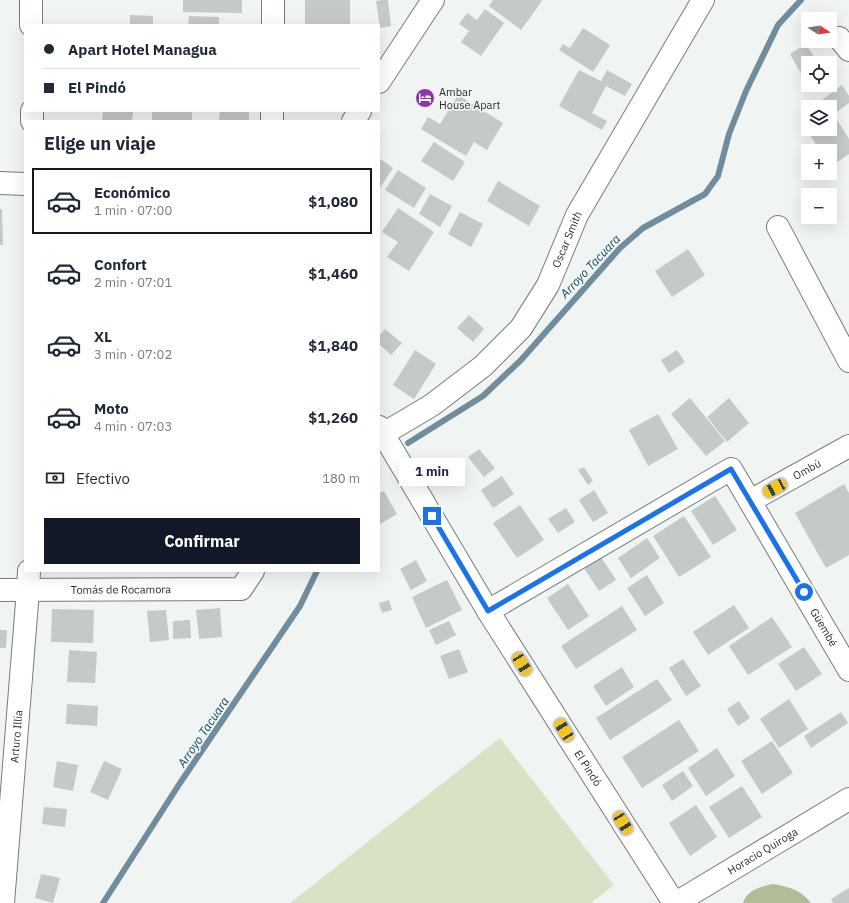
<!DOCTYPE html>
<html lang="es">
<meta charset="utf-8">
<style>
body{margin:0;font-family:"IBM Plex Sans",sans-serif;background:#f6f6f7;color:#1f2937;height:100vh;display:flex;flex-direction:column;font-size:15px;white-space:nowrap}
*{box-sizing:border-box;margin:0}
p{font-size:13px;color:#747a83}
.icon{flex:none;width:22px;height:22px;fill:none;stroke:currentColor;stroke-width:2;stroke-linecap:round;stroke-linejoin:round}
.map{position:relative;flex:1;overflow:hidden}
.sheet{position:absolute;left:24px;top:120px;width:356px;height:452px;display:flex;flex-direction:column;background:#fff;border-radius:0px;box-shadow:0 4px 16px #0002}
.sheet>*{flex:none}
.top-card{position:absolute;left:24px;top:24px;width:356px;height:88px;border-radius:0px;box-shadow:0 4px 16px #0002;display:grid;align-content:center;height:88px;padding:0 20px;background:#fff}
.needle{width:26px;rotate:102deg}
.controls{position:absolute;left:801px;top:12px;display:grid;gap:8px}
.controls a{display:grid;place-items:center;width:36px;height:36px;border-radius:0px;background:#fff;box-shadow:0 4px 16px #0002;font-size:20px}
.end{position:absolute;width:18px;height:18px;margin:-9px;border:5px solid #1a73e8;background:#fff;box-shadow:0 0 0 2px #fff}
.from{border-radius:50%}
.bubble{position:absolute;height:28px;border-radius:0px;background:#fff;box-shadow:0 4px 16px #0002;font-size:13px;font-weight:700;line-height:28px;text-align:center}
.car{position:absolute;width:12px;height:24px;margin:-12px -6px;border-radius:5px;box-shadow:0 0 3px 1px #0007;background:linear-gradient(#f5c518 24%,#345 0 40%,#f5c518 0 76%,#345 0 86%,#f5c518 0)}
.top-card b{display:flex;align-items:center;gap:14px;height:38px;font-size:15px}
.top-card b+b{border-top:1px solid #e0e1e3}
.top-card i{width:10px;height:10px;background:#1f2937}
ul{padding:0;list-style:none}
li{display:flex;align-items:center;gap:12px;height:66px;margin:0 8px 6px;padding:0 12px;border:2px solid transparent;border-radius:0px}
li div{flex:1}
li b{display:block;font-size:15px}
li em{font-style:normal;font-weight:700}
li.current{border-color:#111827}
li>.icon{width:36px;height:36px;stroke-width:1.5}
h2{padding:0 20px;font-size:18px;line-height:48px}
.pay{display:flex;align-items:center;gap:10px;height:44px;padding:0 20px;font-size:15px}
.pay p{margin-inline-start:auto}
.action{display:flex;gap:8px;margin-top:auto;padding:8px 20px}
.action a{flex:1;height:46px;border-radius:0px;background:#111827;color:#fff;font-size:16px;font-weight:700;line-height:46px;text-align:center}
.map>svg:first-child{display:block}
</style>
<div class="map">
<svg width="849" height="903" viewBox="0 0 849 903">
<rect width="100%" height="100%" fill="#f0f5f3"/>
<!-- green -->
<path fill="#dae2c6" d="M 500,738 L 614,885 L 591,903 L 290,903 Z"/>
<!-- forest -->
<path fill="#b2bc95" d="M 773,884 C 789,887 800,889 811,903 L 743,903 C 747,890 760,887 773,884 Z"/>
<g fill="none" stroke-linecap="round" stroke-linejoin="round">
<!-- stream -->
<path stroke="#708c9d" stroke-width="6" d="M 408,443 L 483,396 L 521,360 L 620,248 L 643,228 L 705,194 L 718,176 L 729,134 L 746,91 L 778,25 L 801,0
M 103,903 L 180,783 L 300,606 L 317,571"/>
</g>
<!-- building -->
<path fill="#c4c9ca" d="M 183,0 L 242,0 L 242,13 L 183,12 Z
M 305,0 L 350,0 L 350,25 L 305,25 Z
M 382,0 L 388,0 L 391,26 L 380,28 L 376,1 Z
M 493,0 L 540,0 L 542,1 L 521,30 L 489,6 Z
M 485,9 L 504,23 L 481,56 L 461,42 L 469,31 L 459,24 L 467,13 L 477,20 Z
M 130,15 L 153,16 L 153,25 L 130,25 Z
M 189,16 L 219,17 L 219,25 L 188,25 Z
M 583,28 L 610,45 L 593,72 L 559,50 L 563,44 L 570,48 Z
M 806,44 L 818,63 L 808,63 L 808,76 L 804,79 L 790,54 Z
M 579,70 L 601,81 L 607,70 L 632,84 L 625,96 L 606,86 L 592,113 L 607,121 L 602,130 L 559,106 Z
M 842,85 L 849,96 L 849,103 L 830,117 L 830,107 L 823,107 L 819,102 Z
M 458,95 L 503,123 L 487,150 L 474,142 L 466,156 L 421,129 L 428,117 L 440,124 Z
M 103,111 L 133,111 L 132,121 L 102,121 Z
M 152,111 L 192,111 L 192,121 L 152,121 Z
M 220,111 L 249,111 L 249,121 L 219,121 Z
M 836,118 L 849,139 L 849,154 L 830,167 L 830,151 L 820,151 L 810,135 L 819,129 L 830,129 L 830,122 Z
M 434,142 L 465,162 L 453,181 L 421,161 Z
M 379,158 L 393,168 L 380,188 L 379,187 Z
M 398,170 L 426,188 L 414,208 L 385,190 Z
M 498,181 L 540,206 L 529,226 L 487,201 Z
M 430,194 L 452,206 L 440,227 L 419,214 Z
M 398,208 L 434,232 L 409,271 L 387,257 L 398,242 L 382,232 Z
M 0,209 L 2,209 L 3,245 L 0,245 Z
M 460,212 L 483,224 L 471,247 L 448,234 Z
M 688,249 L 705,275 L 672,297 L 655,271 Z
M 469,315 L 484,329 L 473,342 L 457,328 Z
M 385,329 L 402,343 L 391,355 L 379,344 L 379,336 Z
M 415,350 L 436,364 L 414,399 L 393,385 Z
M 677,350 L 685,362 L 669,373 L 661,360 Z
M 690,398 L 725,441 L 706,456 L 671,414 Z
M 729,398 L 749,423 L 727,442 L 707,417 Z
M 658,414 L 678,449 L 648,466 L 629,430 Z
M 479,449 L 495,468 L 484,477 L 468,457 Z
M 584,467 L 593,481 L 588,485 L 578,470 Z
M 502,476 L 514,494 L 493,508 L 481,490 Z
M 844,484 L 849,493 L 849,555 L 826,568 L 795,513 Z
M 594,490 L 608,513 L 593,522 L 579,500 Z
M 384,491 L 397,514 L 380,524 L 379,493 Z
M 715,496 L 737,530 L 713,545 L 691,511 Z
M 520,505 L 544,540 L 517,558 L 493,523 Z
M 566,508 L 575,522 L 558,533 L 548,519 Z
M 684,516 L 711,557 L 679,577 L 653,536 Z
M 647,538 L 660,558 L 631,578 L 618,558 Z
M 601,557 L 616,580 L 599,591 L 584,568 Z
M 416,560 L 427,581 L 411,590 L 400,569 Z
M 647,575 L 664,603 L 645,616 L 627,588 Z
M 447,580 L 462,610 L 426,628 L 412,597 Z
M 568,584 L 589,616 L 568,630 L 547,598 Z
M 389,600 L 392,610 L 382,613 L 379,603 Z
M 734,605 L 749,628 L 708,655 L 693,632 Z
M 622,606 L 637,630 L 576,669 L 561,646 Z
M 220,608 L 222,637 L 199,639 L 196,610 Z
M 52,609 L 94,610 L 93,643 L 51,642 Z
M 166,610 L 169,640 L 150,642 L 147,611 Z
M 772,617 L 792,647 L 748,675 L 729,646 Z
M 190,620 L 191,638 L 173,639 L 173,621 Z
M 449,621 L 456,635 L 436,645 L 429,630 Z
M 0,630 L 7,630 L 6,648 L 0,648 Z
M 804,647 L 822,674 L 796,691 L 778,664 Z
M 459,649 L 468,672 L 449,679 L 440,656 Z
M 69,650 L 97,652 L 95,683 L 67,682 Z
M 683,659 L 701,686 L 686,696 L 669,668 Z
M 622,667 L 634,687 L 606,706 L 593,686 Z
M 657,679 L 672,700 L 610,740 L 596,718 Z
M 789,699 L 808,729 L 779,748 L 760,719 Z
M 739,701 L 750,718 L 738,726 L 727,709 Z
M 67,704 L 98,706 L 97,726 L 66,724 Z
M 841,712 L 848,723 L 811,748 L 804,736 Z
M 679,720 L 699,751 L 642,788 L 622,757 Z
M 772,741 L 793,773 L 762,794 L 741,761 Z
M 717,748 L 735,776 L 706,796 L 688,768 Z
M 57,761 L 78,765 L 73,791 L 53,787 Z
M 104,761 L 122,769 L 108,800 L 90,792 Z
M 683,771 L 693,786 L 672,801 L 662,785 Z
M 742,786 L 762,817 L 729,838 L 709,807 Z
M 696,805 L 717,837 L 690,856 L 669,823 Z
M 44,807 L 67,809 L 65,827 L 42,824 Z
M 41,874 L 60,878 L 53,903 L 35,898 Z
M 849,888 L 849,903 L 833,903 L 831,899 Z"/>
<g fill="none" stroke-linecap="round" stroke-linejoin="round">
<!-- minor casing -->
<g stroke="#787d7b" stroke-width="24">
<g id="minor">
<path d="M 31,0 L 31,25"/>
<path d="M 273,25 L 273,0"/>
<path d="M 839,38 L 849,50"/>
<path d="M 379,82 L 433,0"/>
<path d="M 32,111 L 32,121"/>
<path d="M 272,121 L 272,111"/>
<path d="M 353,121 L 360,111"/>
<path d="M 0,183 L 25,184"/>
<path d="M 778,227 L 849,361"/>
<path id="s1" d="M 379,427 L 488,611 L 674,903"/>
<path id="s2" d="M 383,434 L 432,405 L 483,366 L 521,328 L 548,285 L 577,215 L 703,0"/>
<path id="s3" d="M 750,501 L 849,446"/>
<path id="s4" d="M 0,590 L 241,589 L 253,571"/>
<path id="s5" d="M 488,611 L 731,469 L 849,670"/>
<path id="s6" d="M 3,903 L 28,590 L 29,571"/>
</g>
</g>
<!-- major casing -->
<g stroke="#787d7b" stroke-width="24">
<g id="major">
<path id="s7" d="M 676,903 L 849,799"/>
</g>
</g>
<!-- minor -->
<use href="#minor" stroke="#fff" stroke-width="22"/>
<!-- major -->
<use href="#major" stroke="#fff" stroke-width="22"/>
</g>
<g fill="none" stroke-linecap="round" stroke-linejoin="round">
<!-- route -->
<path stroke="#1a73e8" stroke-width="5" d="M 432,516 L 488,611 L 731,469 L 804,592"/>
</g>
<!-- icons -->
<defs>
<g id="hotel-disc" transform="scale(1)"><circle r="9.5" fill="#8e37a4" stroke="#f0f5f3"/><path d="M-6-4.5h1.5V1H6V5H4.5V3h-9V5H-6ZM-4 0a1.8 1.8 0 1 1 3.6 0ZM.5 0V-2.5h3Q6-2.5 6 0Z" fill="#fff"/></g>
</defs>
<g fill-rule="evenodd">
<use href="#hotel-disc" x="425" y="98"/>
</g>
<g text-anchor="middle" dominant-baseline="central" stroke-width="3.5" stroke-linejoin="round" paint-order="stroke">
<!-- poi labels -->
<g font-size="11" fill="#2b2d2d" stroke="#f0f5f3" text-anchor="start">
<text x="439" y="92">Ambar<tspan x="439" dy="13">House Apart</tspan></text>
</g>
<!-- street labels -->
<g font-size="11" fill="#2b2d2d" stroke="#f0f5f3">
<text stroke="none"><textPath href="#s2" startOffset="275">Oscar Smith</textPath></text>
<text stroke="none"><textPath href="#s3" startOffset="65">Ombú</textPath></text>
<text stroke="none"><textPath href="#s4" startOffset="121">Tomás de Rocamora</textPath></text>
<text stroke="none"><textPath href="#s5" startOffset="465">Güembé</textPath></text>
<text stroke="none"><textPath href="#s6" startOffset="167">Arturo Illia</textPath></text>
<text stroke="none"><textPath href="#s1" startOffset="400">El Pindó</textPath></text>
<text stroke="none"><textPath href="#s7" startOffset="101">Horacio Quiroga</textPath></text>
</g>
<!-- water labels -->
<g font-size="12" font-style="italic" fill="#0f455d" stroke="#f0f5f3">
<text transform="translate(590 266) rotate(-47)">Arroyo Tacuara</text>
<text transform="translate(203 732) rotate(-56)">Arroyo Tacuara</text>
</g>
</g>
</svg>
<div class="controls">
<a><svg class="needle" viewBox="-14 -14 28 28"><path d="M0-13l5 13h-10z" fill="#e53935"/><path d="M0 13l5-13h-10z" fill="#747a83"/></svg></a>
<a><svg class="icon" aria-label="locate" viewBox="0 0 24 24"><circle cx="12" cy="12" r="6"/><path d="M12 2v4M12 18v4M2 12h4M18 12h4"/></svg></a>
<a><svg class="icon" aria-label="layers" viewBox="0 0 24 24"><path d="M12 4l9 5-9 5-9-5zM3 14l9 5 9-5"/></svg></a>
<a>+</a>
<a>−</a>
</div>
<i class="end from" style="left:804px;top:592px"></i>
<i class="end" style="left:432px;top:516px"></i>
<div class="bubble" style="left:399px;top:458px;width:66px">1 min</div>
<i class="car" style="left:775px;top:488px;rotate:241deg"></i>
<i class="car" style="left:522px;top:664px;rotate:148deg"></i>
<i class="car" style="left:564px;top:730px;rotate:328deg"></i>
<i class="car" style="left:623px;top:823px;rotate:148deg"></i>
<div class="top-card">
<b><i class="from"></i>Apart Hotel Managua</b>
<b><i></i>El Pindó</b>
</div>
<section class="sheet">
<h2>Elige un viaje</h2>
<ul>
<li class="current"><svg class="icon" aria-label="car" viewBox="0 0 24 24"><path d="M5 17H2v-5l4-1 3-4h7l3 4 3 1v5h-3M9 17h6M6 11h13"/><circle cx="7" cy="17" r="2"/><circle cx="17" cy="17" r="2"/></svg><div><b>Económico</b><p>1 min · 07:00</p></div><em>$1,080</em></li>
<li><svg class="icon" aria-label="car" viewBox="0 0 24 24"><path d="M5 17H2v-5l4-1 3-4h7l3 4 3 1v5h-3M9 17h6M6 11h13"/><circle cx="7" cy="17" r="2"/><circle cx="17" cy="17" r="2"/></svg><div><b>Confort</b><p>2 min · 07:01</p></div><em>$1,460</em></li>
<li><svg class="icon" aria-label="car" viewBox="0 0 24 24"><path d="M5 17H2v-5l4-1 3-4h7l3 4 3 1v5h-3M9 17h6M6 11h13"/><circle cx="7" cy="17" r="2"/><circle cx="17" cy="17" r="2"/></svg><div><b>XL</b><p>3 min · 07:02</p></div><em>$1,840</em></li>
<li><svg class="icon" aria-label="car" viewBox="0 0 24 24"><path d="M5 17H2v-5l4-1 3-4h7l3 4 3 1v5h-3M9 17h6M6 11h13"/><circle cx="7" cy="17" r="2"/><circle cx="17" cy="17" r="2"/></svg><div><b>Moto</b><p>4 min · 07:03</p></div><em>$1,260</em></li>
</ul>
<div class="pay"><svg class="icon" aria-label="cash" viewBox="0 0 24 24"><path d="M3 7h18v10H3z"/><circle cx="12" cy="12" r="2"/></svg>Efectivo<p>180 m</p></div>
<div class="action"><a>Confirmar</a></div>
</section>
</div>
